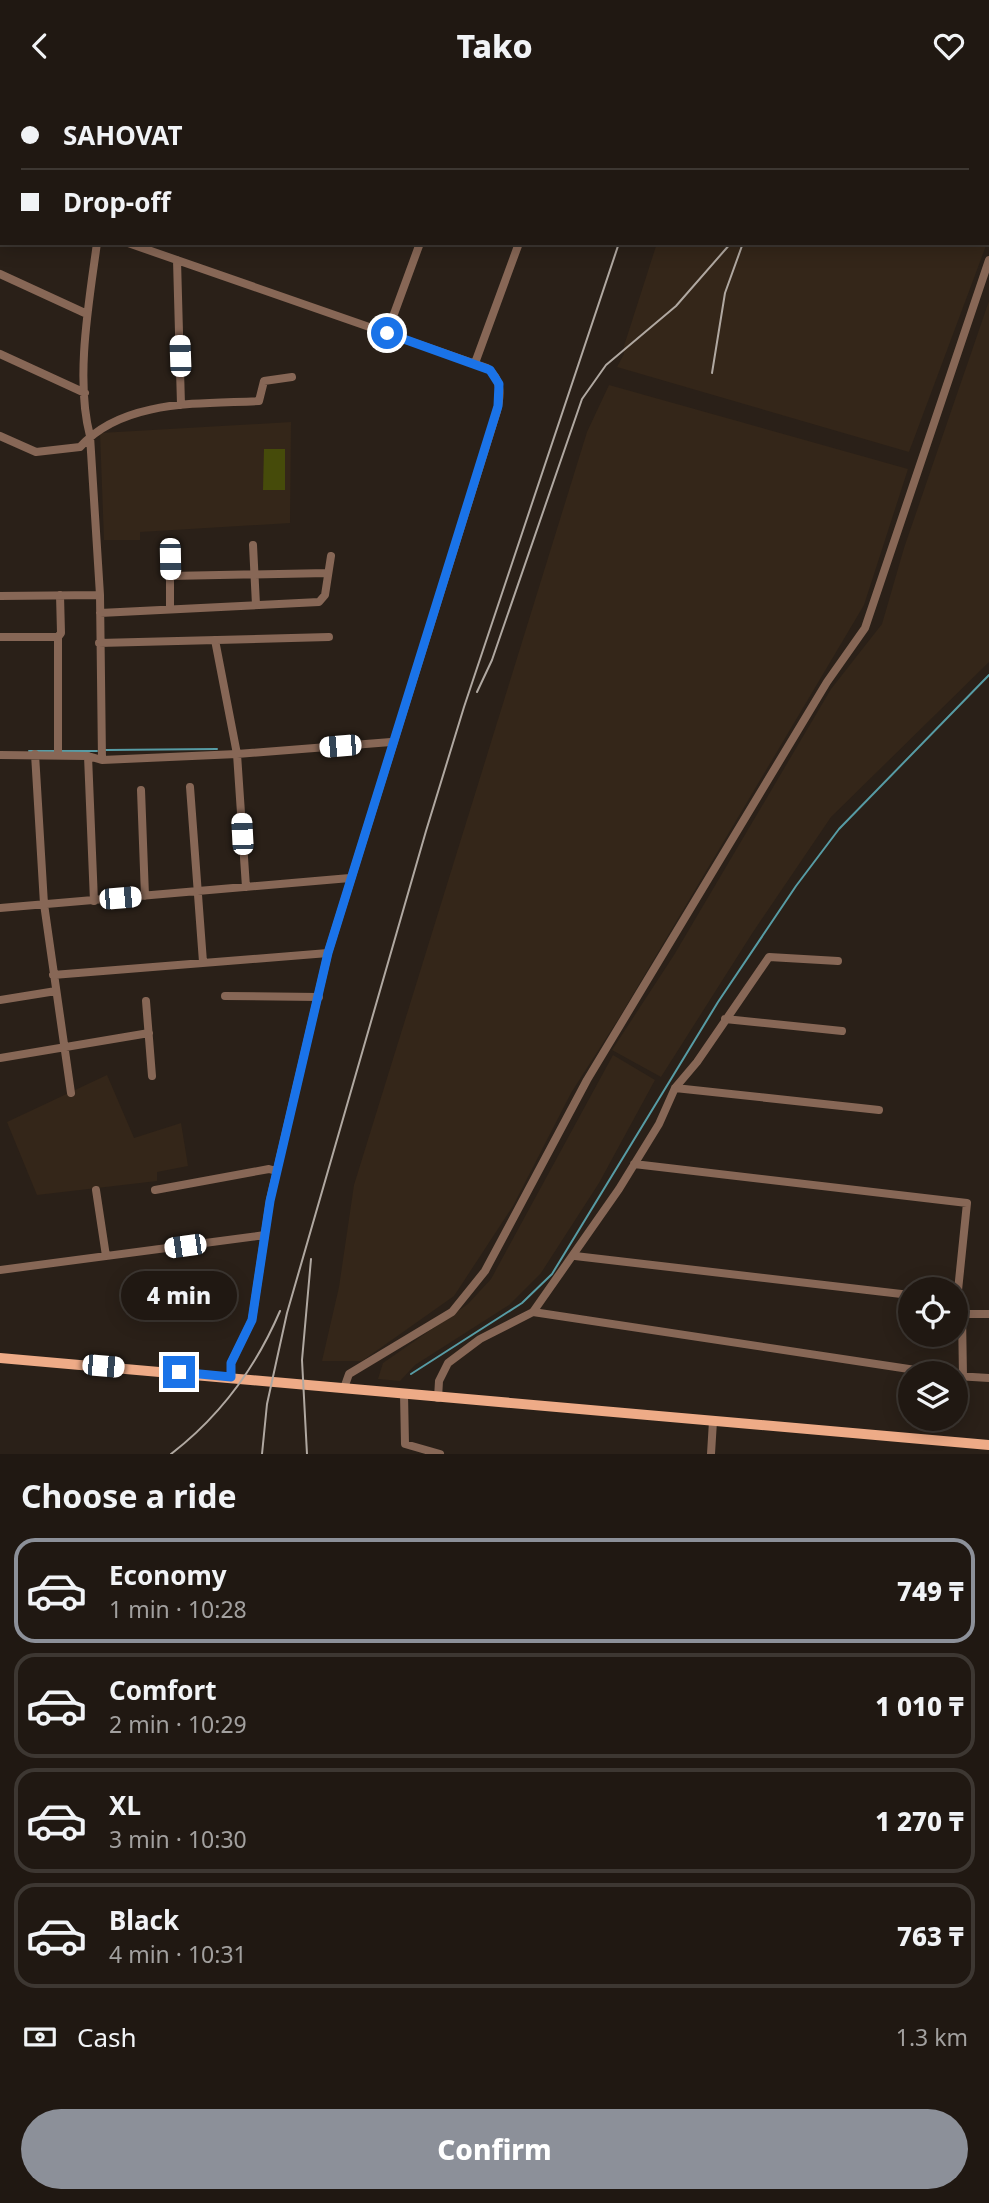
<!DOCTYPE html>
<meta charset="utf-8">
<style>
body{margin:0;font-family:"Noto Sans",sans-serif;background:#2d2520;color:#f1f3f6;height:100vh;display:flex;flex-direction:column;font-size:26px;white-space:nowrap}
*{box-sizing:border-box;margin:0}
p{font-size:23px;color:#a2a09f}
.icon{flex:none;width:38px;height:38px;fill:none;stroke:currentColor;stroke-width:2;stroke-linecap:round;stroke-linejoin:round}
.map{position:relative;height:1363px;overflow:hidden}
.details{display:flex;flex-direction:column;background:#201812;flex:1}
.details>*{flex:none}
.hud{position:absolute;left:0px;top:0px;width:990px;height:154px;box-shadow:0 4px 18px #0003,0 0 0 2px #3d3732;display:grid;align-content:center;height:154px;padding:0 21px;background:#201812}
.buttons{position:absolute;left:898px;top:1186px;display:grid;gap:14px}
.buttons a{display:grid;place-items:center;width:70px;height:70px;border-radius:50%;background:#201812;box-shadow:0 4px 18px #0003,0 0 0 2px #3d3732;font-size:35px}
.end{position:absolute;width:32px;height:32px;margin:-16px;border:9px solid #1a73e8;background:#fff;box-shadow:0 0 0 4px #fff}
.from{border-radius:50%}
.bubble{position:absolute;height:49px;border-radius:24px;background:#201812;box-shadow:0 4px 18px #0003,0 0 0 2px #3d3732;font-size:23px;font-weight:800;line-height:49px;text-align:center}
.car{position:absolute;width:21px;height:42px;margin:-21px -10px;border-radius:9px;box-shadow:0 0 5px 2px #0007;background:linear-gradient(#fff 24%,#345 0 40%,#fff 0 76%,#345 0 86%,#fff 0)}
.hud b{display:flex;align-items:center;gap:24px;height:66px;font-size:26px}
.hud b+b{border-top:2px solid #3d3732}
.hud i{width:18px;height:18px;background:#f1f3f6}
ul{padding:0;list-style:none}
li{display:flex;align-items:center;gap:21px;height:105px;margin:0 14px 10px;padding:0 7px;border:4px solid #3d3732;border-radius:21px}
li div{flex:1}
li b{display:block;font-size:26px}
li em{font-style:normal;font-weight:800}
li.on{border-color:#8c9099}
li>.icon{width:63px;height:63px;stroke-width:1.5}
h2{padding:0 21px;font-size:32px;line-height:84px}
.pay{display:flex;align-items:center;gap:18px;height:77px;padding:0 21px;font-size:26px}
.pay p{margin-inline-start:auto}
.primary-button{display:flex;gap:14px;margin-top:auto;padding:14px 21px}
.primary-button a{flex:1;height:80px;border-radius:42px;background:#8c9099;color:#fff;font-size:28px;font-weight:800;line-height:80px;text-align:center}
header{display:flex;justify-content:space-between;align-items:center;height:91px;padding:0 21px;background:#201812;font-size:32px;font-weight:800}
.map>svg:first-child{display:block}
</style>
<header><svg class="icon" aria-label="back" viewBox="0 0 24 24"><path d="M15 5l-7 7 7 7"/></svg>Tako<svg class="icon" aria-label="heart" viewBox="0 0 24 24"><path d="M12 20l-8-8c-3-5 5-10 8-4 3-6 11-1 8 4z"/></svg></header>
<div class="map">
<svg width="989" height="1363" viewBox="0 0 989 1363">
<rect width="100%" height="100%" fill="#2a2018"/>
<!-- built -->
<path fill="#342619" d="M 705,0 L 989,0 L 989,149 L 989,2 Z
M 657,152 L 987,152 L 909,361 L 617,276 L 624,263 L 624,255 Z
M 989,210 L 989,571 L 831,726 L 753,841 L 661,986 L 612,959 L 674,864 L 831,598 L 882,533 L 904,457 Z
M 609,294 L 908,378 L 864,514 L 619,927 L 571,1002 L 513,1115 L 454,1205 L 362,1270 L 322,1270 L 339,1196 L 354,1094 L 587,341 Z
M 291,331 L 290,432 L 140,441 L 140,449 L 104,449 L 100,342 Z
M 613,964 L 655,989 L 599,1092 L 541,1182 L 509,1214 L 415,1274 L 400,1290 L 378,1288 L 383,1272 L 468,1213 L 491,1188 Z
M 107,984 L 134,1047 L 181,1032 L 188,1075 L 157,1081 L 157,1090 L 37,1104 L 7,1031 Z"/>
<!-- green -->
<path fill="#464b0a" d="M 264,358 L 285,358 L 285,399 L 263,399 Z"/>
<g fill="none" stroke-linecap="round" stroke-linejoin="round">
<!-- stream -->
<path stroke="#579ca5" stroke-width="2" d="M 484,0 L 485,2
M 106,659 L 217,658
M 29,660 L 55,660
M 61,660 L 97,660
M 411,1283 L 522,1212 L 552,1183 L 718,911 L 796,795 L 839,738 L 989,584"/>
<!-- minor -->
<path stroke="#876756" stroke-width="8" d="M 176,0 L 177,2
M 338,0 L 343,2
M 596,0 L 600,2
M 476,2 L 477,0
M 649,2 L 650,0
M 0,10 L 2,10
M 0,108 L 2,108
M 97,152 C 89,211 75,288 90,345 L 100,504 L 102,669
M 128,152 L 487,277 C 502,288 501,304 497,320 L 328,862 L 270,1109 L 252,1229 L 231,1272 L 231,1285
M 177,169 L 181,314
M 0,183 L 87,223
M 387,242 L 420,152
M 0,263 L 85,302
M 475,272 L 519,152
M 0,345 L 36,361 L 80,356 C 123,308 200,313 259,310 L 264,290 L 292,286
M 170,451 L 170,518
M 253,454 L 256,514
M 170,485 L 328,482
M 0,505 L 100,504
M 100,522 L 319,511 L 325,504 L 331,465
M 0,546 L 58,546 L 61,542 L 60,504
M 215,549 L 237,663 L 246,796
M 99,552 L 329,546
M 35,663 L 44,813 L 71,1002
M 0,664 L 88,665 L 102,669 L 237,663 L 391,651
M 58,664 L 58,546
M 88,665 L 94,810
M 190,696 L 203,871
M 141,699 L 145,805
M 0,817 L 350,787
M 53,884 L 328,862
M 225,905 L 319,906
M 0,909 L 56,900
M 146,910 L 152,985
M 725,928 L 842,940
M 0,967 L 149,942
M 675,997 L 879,1019
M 634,1073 L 967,1112 L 957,1209 L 962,1223 L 963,1286
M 96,1099 L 106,1165
M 155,1099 L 269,1078 L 276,1080
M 575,1165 L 910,1204
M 0,1179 L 265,1144
M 533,1221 L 942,1283
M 962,1223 L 989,1223
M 956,1285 L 989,1287
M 344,1297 L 349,1283 L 452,1221 L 485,1180 L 587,989 L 827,591 L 865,537 L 989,169
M 404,1303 L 405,1353 L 440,1363
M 438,1307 L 439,1290 L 448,1272 L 480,1248 L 533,1221 L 619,1098 L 659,1033 L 675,997 L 697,971 L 769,866 L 838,870
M 711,1363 L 713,1330"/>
<!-- major -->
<path stroke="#eeab87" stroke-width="10" d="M 0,1267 L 989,1354"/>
<!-- rail -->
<path stroke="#b0a8a1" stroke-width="2" d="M 669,2 L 670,0
M 806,2 L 807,0
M 712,282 L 725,202 L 743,152
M 477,601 L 492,569 L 582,308 L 606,274 L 676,215 L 731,152
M 171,1363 C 219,1326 256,1276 280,1220
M 262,1363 L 267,1313 L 287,1222 L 426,740 L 464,616 L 619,152
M 307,1363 L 302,1269 L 311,1168"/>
</g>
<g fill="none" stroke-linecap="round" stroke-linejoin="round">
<!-- route -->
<path stroke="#1a73e8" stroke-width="9" d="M 179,1281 L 231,1286 L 231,1272 L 252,1229 L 270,1110 L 328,862 L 498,315 L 499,293 L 490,279 L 387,242"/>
</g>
</svg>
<div class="buttons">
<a><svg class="icon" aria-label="locate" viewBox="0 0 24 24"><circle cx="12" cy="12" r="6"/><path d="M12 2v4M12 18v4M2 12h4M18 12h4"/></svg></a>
<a><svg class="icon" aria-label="layers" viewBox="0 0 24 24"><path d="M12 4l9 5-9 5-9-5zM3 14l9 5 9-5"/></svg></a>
</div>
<i class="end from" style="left:387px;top:242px"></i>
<i class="end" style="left:179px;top:1281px"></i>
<div class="bubble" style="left:121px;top:1180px;width:116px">4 min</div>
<i class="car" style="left:180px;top:265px;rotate:358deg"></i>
<i class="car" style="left:170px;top:468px;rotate:179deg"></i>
<i class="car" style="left:340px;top:655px;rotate:265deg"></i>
<i class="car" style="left:242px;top:743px;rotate:357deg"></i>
<i class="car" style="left:120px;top:807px;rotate:85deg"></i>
<i class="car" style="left:185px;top:1155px;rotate:262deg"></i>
<i class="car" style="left:103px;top:1275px;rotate:95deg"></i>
<div class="hud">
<b><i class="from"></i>SAHOVAT</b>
<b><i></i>Drop-off</b>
</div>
</div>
<section class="details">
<h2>Choose a ride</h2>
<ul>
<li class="on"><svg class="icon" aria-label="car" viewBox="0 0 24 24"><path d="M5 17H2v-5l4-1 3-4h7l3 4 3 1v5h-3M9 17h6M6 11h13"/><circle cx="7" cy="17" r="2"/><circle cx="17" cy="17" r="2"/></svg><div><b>Economy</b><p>1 min · 10:28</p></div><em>749 ₸</em></li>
<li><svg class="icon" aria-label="car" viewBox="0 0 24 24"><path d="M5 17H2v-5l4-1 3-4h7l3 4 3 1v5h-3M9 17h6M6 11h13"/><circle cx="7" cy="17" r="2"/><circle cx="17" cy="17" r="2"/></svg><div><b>Comfort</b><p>2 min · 10:29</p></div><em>1 010 ₸</em></li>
<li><svg class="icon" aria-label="car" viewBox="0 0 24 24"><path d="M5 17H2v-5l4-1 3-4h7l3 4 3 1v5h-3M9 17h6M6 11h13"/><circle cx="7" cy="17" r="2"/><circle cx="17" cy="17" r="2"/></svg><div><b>XL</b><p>3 min · 10:30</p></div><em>1 270 ₸</em></li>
<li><svg class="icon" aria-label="car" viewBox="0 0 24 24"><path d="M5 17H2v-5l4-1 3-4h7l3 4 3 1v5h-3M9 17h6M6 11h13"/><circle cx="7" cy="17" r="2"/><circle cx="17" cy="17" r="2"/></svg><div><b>Black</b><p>4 min · 10:31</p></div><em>763 ₸</em></li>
</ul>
<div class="pay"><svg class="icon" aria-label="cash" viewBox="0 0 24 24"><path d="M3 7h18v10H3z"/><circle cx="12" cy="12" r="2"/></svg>Cash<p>1.3 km</p></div>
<div class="primary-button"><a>Confirm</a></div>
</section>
